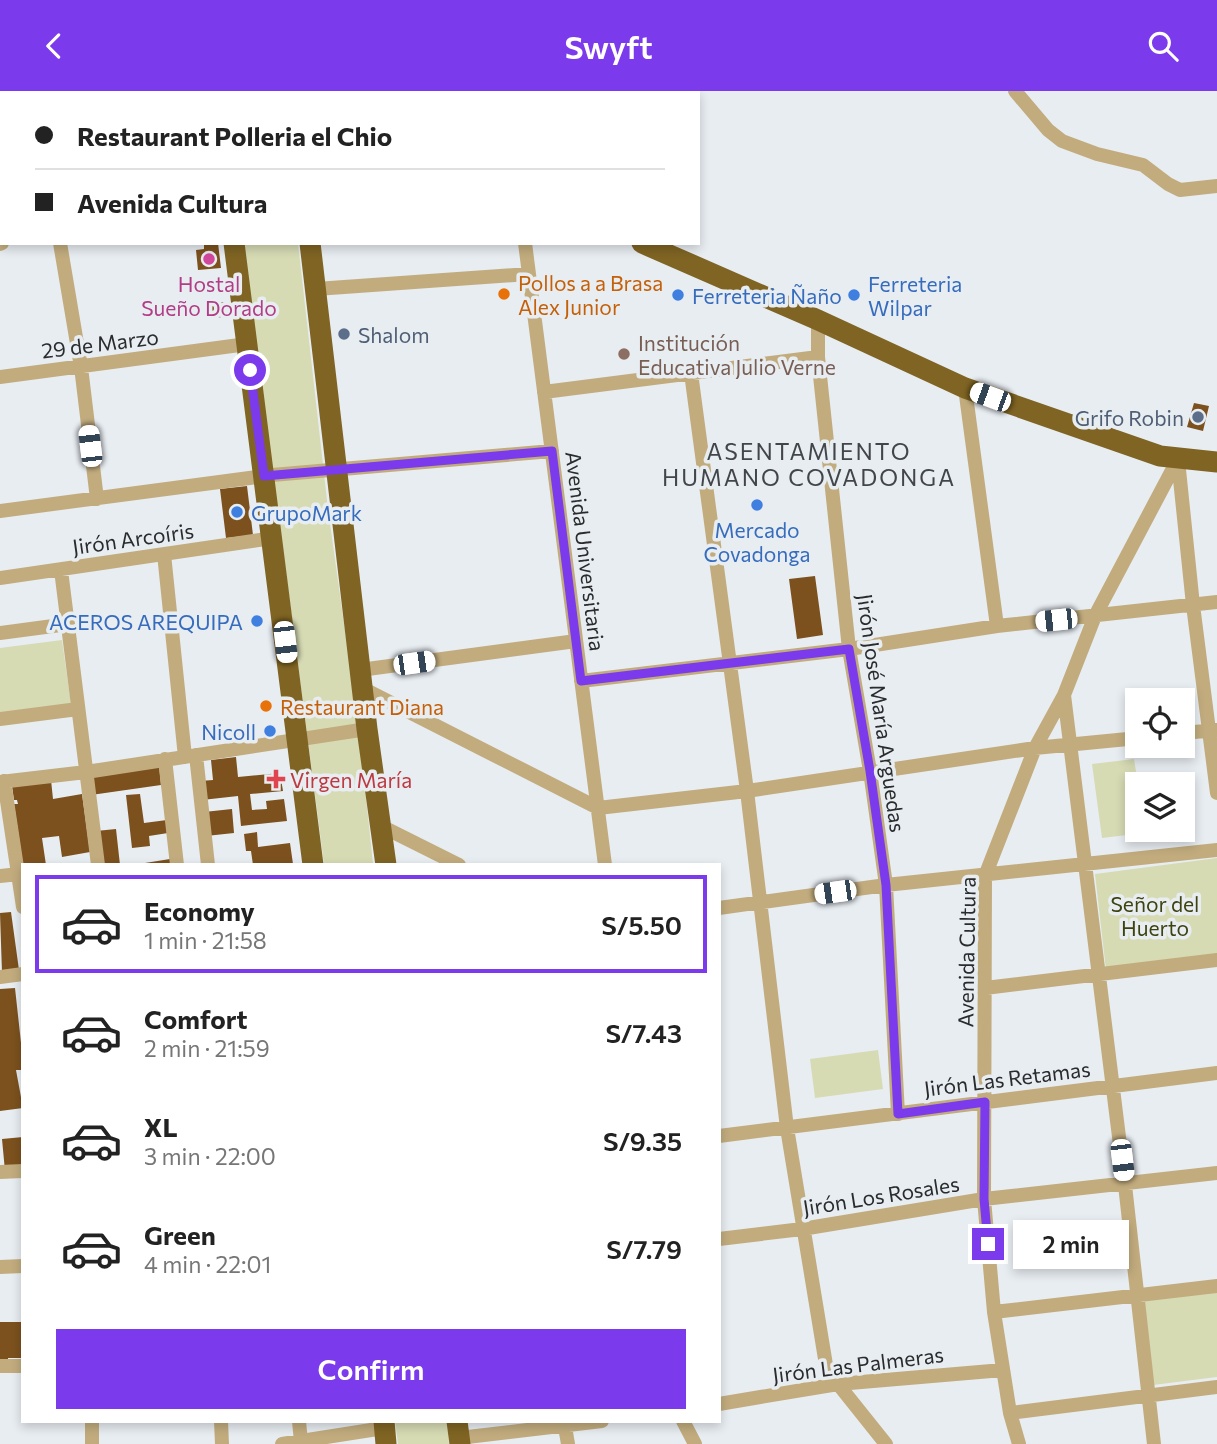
<!DOCTYPE html>
<meta charset="utf-8">
<style>
body{margin:0;font-family:Commissioner,sans-serif;background:#f2f2f2;color:#222;height:100vh;display:flex;flex-direction:column;font-size:26px;white-space:nowrap}
*{box-sizing:border-box;margin:0}
p{font-size:23px;color:#767676}
.icon{flex:none;width:38px;height:38px;fill:none;stroke:currentColor;stroke-width:2;stroke-linecap:round;stroke-linejoin:round}
.map{position:relative;flex:1;overflow:hidden}
.panel{position:absolute;left:21px;top:772px;width:700px;height:560px;display:flex;flex-direction:column;background:#fff;border-radius:0px;box-shadow:0 4px 10px #0003}
.panel>*{flex:none}
.top-card{position:absolute;left:0px;top:0px;width:700px;height:154px;box-shadow:0 4px 10px #0003;display:grid;align-content:center;height:154px;padding:0 35px;background:#fff}
.controls{position:absolute;left:1125px;top:597px;display:grid;gap:14px}
.controls a{display:grid;place-items:center;width:70px;height:70px;border-radius:0px;background:#fff;box-shadow:0 4px 10px #0003;font-size:35px}
.end{position:absolute;width:32px;height:32px;margin:-16px;border:9px solid #7c3aed;background:#fff;box-shadow:0 0 0 4px #fff}
.from{border-radius:50%}
.bubble{position:absolute;height:49px;border-radius:0px;background:#fff;box-shadow:0 4px 10px #0003;font-size:23px;font-weight:600;line-height:49px;text-align:center}
.car{position:absolute;width:21px;height:42px;margin:-21px -10px;border-radius:9px;box-shadow:0 0 5px 2px #0007;background:linear-gradient(#fff 24%,#345 0 40%,#fff 0 76%,#345 0 86%,#fff 0)}
.top-card b{display:flex;align-items:center;gap:24px;height:66px;font-size:26px}
.top-card b+b{border-top:2px solid #e0e0e0}
.top-card i{width:18px;height:18px;background:#222}
ul{padding:12px 0 0;list-style:none}
li{display:flex;align-items:center;gap:21px;height:98px;margin:0 14px 10px;padding:0 21px;border:4px solid transparent;border-radius:0px}
li div{flex:1}
li b{display:block;font-size:26px}
li em{font-style:normal;font-weight:600}
li.current{border-color:#7c3aed}
li>.icon{width:63px;height:63px;stroke-width:1.5}
.cta{display:flex;gap:14px;margin-top:auto;padding:14px 35px}
.cta a{flex:1;height:80px;border-radius:0px;background:#7c3aed;color:#fff;font-size:28px;font-weight:600;line-height:80px;text-align:center}
header{display:flex;justify-content:space-between;align-items:center;height:91px;padding:0 35px;background:#7c3aed;color:#fff;font-size:32px;font-weight:600}
.map>svg:first-child{display:block}
</style>
<header><svg class="icon" aria-label="back" viewBox="0 0 24 24"><path d="M15 5l-7 7 7 7"/></svg>Swyft<svg class="icon" aria-label="search" viewBox="0 0 24 24"><circle cx="10" cy="10" r="6"/><path d="M15 15l6 6"/></svg></header>
<div class="map">
<svg width="1217" height="1353" viewBox="0 0 1217 1353">
<rect width="100%" height="100%" fill="#e8edf2"/>
<!-- green -->
<path fill="#d6dbb4" d="M 243,152 L 298,152 L 328,418 L 359,640 L 373,773 L 324,773 Z
M 62,549 L 71,613 L 0,622 L 0,557 Z
M 1134,668 L 1138,693 L 1138,738 L 1143,739 L 1144,742 L 1102,747 L 1092,673 Z
M 1217,767 L 1217,865 L 1106,879 L 1095,783 Z
M 878,959 L 883,998 L 815,1007 L 810,968 Z
M 1217,1200 L 1217,1286 L 1153,1294 L 1144,1208 Z
M 395,1330 L 447,1330 L 449,1353 L 398,1353 Z"/>
<!-- building -->
<path fill="#7c511e" d="M 204,152 L 218,152 L 221,177 L 198,179 L 196,159 L 204,158 Z
M 224,211 L 225,226 L 206,227 L 205,213 Z
M 1194,312 L 1209,315 L 1203,340 L 1187,336 Z
M 247,395 L 253,444 L 226,447 L 220,398 Z
M 815,485 L 823,544 L 797,548 L 789,488 Z
M 236,666 L 238,686 L 280,682 L 283,700 L 250,703 L 252,719 L 267,718 L 266,710 L 284,708 L 287,730 L 241,735 L 238,705 L 202,709 L 200,690 L 213,689 L 211,669 Z
M 159,674 L 161,694 L 91,704 L 89,683 Z
M 51,689 L 53,708 L 82,703 L 90,761 L 62,766 L 59,745 L 42,747 L 46,774 L 23,774 L 14,713 L 18,713 L 17,709 L 14,709 L 12,695 Z
M 140,703 L 144,732 L 167,729 L 168,742 L 149,745 L 150,755 L 132,757 L 126,704 Z
M 232,718 L 234,742 L 206,745 L 204,721 Z
M 116,738 L 120,774 L 99,774 L 96,740 Z
M 257,741 L 258,756 L 290,752 L 293,773 L 253,774 L 251,760 L 246,760 L 244,743 Z
M 170,768 L 171,774 L 146,774 L 145,772 Z
M 11,821 L 19,879 L 2,882 L 0,822 Z
M 15,897 L 23,970 L 23,979 L 16,979 L 23,1017 L 0,1020 L 0,898 Z
M 23,1046 L 23,1079 L 5,1080 L 2,1048 Z
M 0,1231 L 23,1231 L 22,1267 L 8,1267 L 8,1274 L 0,1274 Z"/>
<g fill="none" stroke-linecap="round" stroke-linejoin="round">
<!-- minor -->
<path stroke="#c2ac7e" stroke-width="14" d="M 1015,0 L 1048,39 L 1062,50 L 1097,63 L 1143,74 L 1168,93 L 1180,99 L 1217,95
M 88,2 L 99,0
M 0,15 L 2,14
M 0,32 L 2,32
M 60,152 L 81,276 L 97,408
M 525,152 L 605,774
M 0,153 L 2,152
M 316,198 L 529,183
M 818,229 L 818,266 L 849,558 L 870,680 L 886,794 L 898,1023
M 691,282 L 747,700 L 787,1037 L 827,1280 L 830,1287 L 838,1293 L 886,1353
M 0,286 L 247,253
M 965,297 L 997,535
M 544,301 L 818,266
M 1178,369 L 1193,514 L 1217,702
M 0,420 L 272,384 L 552,360
M 164,463 L 185,666
M 61,479 L 98,774
M 0,487 L 273,447
M 0,542 L 68,533
M 360,579 L 576,550
M 581,590 L 849,558 L 997,535 L 1217,511
M 362,597 L 598,717 L 747,700 L 1035,657 L 1138,647
M 1064,604 L 1125,1094 L 1154,1353
M 0,628 L 78,618
M 1183,642 L 1216,639
M 196,664 L 208,774
M 165,668 L 177,774
M 4,690 L 23,816
M 0,691 L 86,681 L 367,638
M 381,735 L 459,774
M 0,785 L 19,783
M 719,817 L 886,794 L 1217,759
M 0,886 L 23,883
M 985,897 L 1217,869
M 719,1045 L 1217,982
M 0,1081 L 23,1080
M 719,1148 L 802,1138 L 984,1108 L 1217,1082
M 0,1176 L 23,1175
M 994,1221 L 1217,1195
M 0,1275 L 23,1275
M 719,1313 L 838,1293 L 1003,1279
M 1010,1322 L 1217,1296
M 92,1330 L 92,1353
M 221,1330 L 222,1353
M 299,1330 L 301,1351
M 564,1330 L 568,1353
M 683,1330 L 695,1353
M 459,1347 L 602,1330
M 282,1353 L 384,1337
M 1019,1353 L 1010,1322 L 994,1221 L 984,1108 L 985,785 L 1035,657 L 1064,604 L 1095,525 L 1178,368"/>
<!-- highway -->
<path stroke="#7f6423" stroke-width="21" d="M 209,0 L 209,2
M 292,0 L 296,2
M 234,152 L 313,774
M 310,152 L 367,638 L 386,774
M 642,152 L 818,229 L 965,297 L 1160,365 L 1217,371
M 384,1330 L 386,1353
M 457,1330 L 460,1353"/>
</g>
<g fill="none" stroke-linecap="round" stroke-linejoin="round">
<!-- route -->
<path stroke="#7c3aed" stroke-width="9" d="M 250,279 L 264,385 L 552,360 L 581,590 L 849,558 L 870,680 L 886,794 L 898,1023 L 985,1011 L 984,1108 L 988,1153"/>
</g>
<!-- markers -->
<circle fill="#d1479c" stroke="#e8edf2" stroke-width="2.5" cx="209" cy="168" r="7"/>
<g fill="#e8710a" stroke="#e8edf2" stroke-width="2.5">
<circle cx="504" cy="203" r="7"/>
<circle cx="266" cy="615" r="7"/>
</g>
<g fill="#3f7fe0" stroke="#e8edf2" stroke-width="2.5">
<circle cx="678" cy="204" r="7"/>
<circle cx="854" cy="204" r="7"/>
<circle cx="757" cy="414" r="7"/>
<circle cx="237" cy="421" r="7"/>
<circle cx="257" cy="530" r="7"/>
<circle cx="270" cy="640" r="7"/>
</g>
<g fill="#5c6f8a" stroke="#e8edf2" stroke-width="2.5">
<circle cx="344" cy="243" r="7"/>
<circle cx="1198" cy="326" r="7"/>
</g>
<circle fill="#8d6e63" stroke="#e8edf2" stroke-width="2.5" cx="624" cy="263" r="7"/>
<path fill="#e0444e" stroke="#e8edf2" stroke-width="2.5" d="M272.5 677.5h7v7h7v7h-7v7h-7v-7h-7v-7h7z"/>
<g text-anchor="middle" dominant-baseline="central" stroke-width="7" stroke-linejoin="round" paint-order="stroke">
<!-- food labels -->
<g font-size="21" fill="#c56008" stroke="#e8edf2" text-anchor="start">
<text x="518" y="191">Pollos a a Brasa<tspan x="518" dy="24">Alex Junior</tspan></text>
<text x="280" y="615">Restaurant Diana</text>
</g>
<!-- hotel labels -->
<g font-size="21" fill="#b23c85" stroke="#e8edf2">
<text x="209" y="192">Hostal<tspan x="209" dy="24">Sueño Dorado</tspan></text>
</g>
<!-- shop labels -->
<g font-size="21" fill="#366cbe" stroke="#e8edf2" text-anchor="start">
<text x="868" y="192">Ferreteria<tspan x="868" dy="24">Wilpar</tspan></text>
<text x="692" y="204">Ferreteria Ñaño</text>
<text x="251" y="421">GrupoMark</text>
<text x="757" y="438" text-anchor="middle">Mercado<tspan x="757" dy="24">Covadonga</tspan></text>
<text x="243" y="530" text-anchor="end">ACEROS AREQUIPA</text>
<text x="256" y="640" text-anchor="end">Nicoll</text>
</g>
<!-- service labels -->
<g font-size="21" fill="#4e5e75" stroke="#e8edf2" text-anchor="start">
<text x="358" y="243">Shalom</text>
<text x="1184" y="326" text-anchor="end">Grifo Robin</text>
</g>
<!-- education labels -->
<g font-size="21" fill="#785e54" stroke="#e8edf2" text-anchor="start">
<text x="638" y="251">Institución<tspan x="638" dy="24">Educativa Julio Verne</tspan></text>
</g>
<!-- street labels -->
<g font-size="21" fill="#292b2d" stroke="#e8edf2">
<text transform="translate(100 252) rotate(-7)">29 de Marzo</text>
<text transform="translate(133 447) rotate(-8)">Jirón Arcoíris</text>
<text transform="translate(586 460) rotate(83)">Avenida Universitaria</text>
<text transform="translate(882 622) rotate(82)">Jirón José María Arguedas</text>
<text transform="translate(966 861) rotate(-89)">Avenida Cultura</text>
<text transform="translate(1007 987) rotate(-7)">Jirón Las Retamas</text>
<text transform="translate(881 1104) rotate(-9)">Jirón Los Rosales</text>
<text transform="translate(858 1273) rotate(-7)">Jirón Las Palmeras</text>
</g>
<!-- health labels -->
<g font-size="21" fill="#be3a42" stroke="#e8edf2" text-anchor="start">
<text x="290" y="688">Virgen María</text>
</g>
<!-- park labels -->
<g font-size="21" fill="#3e420f" stroke="#e8edf2">
<text x="1155" y="812">Señor del<tspan x="1155" dy="24">Huerto</tspan></text>
</g>
<!-- neighbourhood labels -->
<g font-size="23" letter-spacing="2" fill="#42464a" stroke="#e8edf2">
<text x="809" y="360">ASENTAMIENTO<tspan x="809" dy="26">HUMANO COVADONGA</tspan></text>
</g>
</g>
</svg>
<div class="controls">
<a><svg class="icon" aria-label="locate" viewBox="0 0 24 24"><circle cx="12" cy="12" r="6"/><path d="M12 2v4M12 18v4M2 12h4M18 12h4"/></svg></a>
<a><svg class="icon" aria-label="layers" viewBox="0 0 24 24"><path d="M12 4l9 5-9 5-9-5zM3 14l9 5 9-5"/></svg></a>
</div>
<i class="end from" style="left:250px;top:279px"></i>
<i class="end" style="left:988px;top:1153px"></i>
<div class="bubble" style="left:1013px;top:1129px;width:116px">2 min</div>
<i class="car" style="left:990px;top:306px;rotate:290deg"></i>
<i class="car" style="left:90px;top:355px;rotate:353deg"></i>
<i class="car" style="left:1056px;top:529px;rotate:264deg"></i>
<i class="car" style="left:285px;top:551px;rotate:173deg"></i>
<i class="car" style="left:414px;top:572px;rotate:82deg"></i>
<i class="car" style="left:835px;top:801px;rotate:262deg"></i>
<i class="car" style="left:1122px;top:1069px;rotate:173deg"></i>
<div class="top-card">
<b><i class="from"></i>Restaurant Polleria el Chio</b>
<b><i></i>Avenida Cultura</b>
</div>
<section class="panel">
<ul>
<li class="current"><svg class="icon" aria-label="car" viewBox="0 0 24 24"><path d="M5 17H2v-5l4-1 3-4h7l3 4 3 1v5h-3M9 17h6M6 11h13"/><circle cx="7" cy="17" r="2"/><circle cx="17" cy="17" r="2"/></svg><div><b>Economy</b><p>1 min · 21:58</p></div><em>S/5.50</em></li>
<li><svg class="icon" aria-label="car" viewBox="0 0 24 24"><path d="M5 17H2v-5l4-1 3-4h7l3 4 3 1v5h-3M9 17h6M6 11h13"/><circle cx="7" cy="17" r="2"/><circle cx="17" cy="17" r="2"/></svg><div><b>Comfort</b><p>2 min · 21:59</p></div><em>S/7.43</em></li>
<li><svg class="icon" aria-label="car" viewBox="0 0 24 24"><path d="M5 17H2v-5l4-1 3-4h7l3 4 3 1v5h-3M9 17h6M6 11h13"/><circle cx="7" cy="17" r="2"/><circle cx="17" cy="17" r="2"/></svg><div><b>XL</b><p>3 min · 22:00</p></div><em>S/9.35</em></li>
<li><svg class="icon" aria-label="car" viewBox="0 0 24 24"><path d="M5 17H2v-5l4-1 3-4h7l3 4 3 1v5h-3M9 17h6M6 11h13"/><circle cx="7" cy="17" r="2"/><circle cx="17" cy="17" r="2"/></svg><div><b>Green</b><p>4 min · 22:01</p></div><em>S/7.79</em></li>
</ul>
<div class="cta"><a>Confirm</a></div>
</section>
</div>
